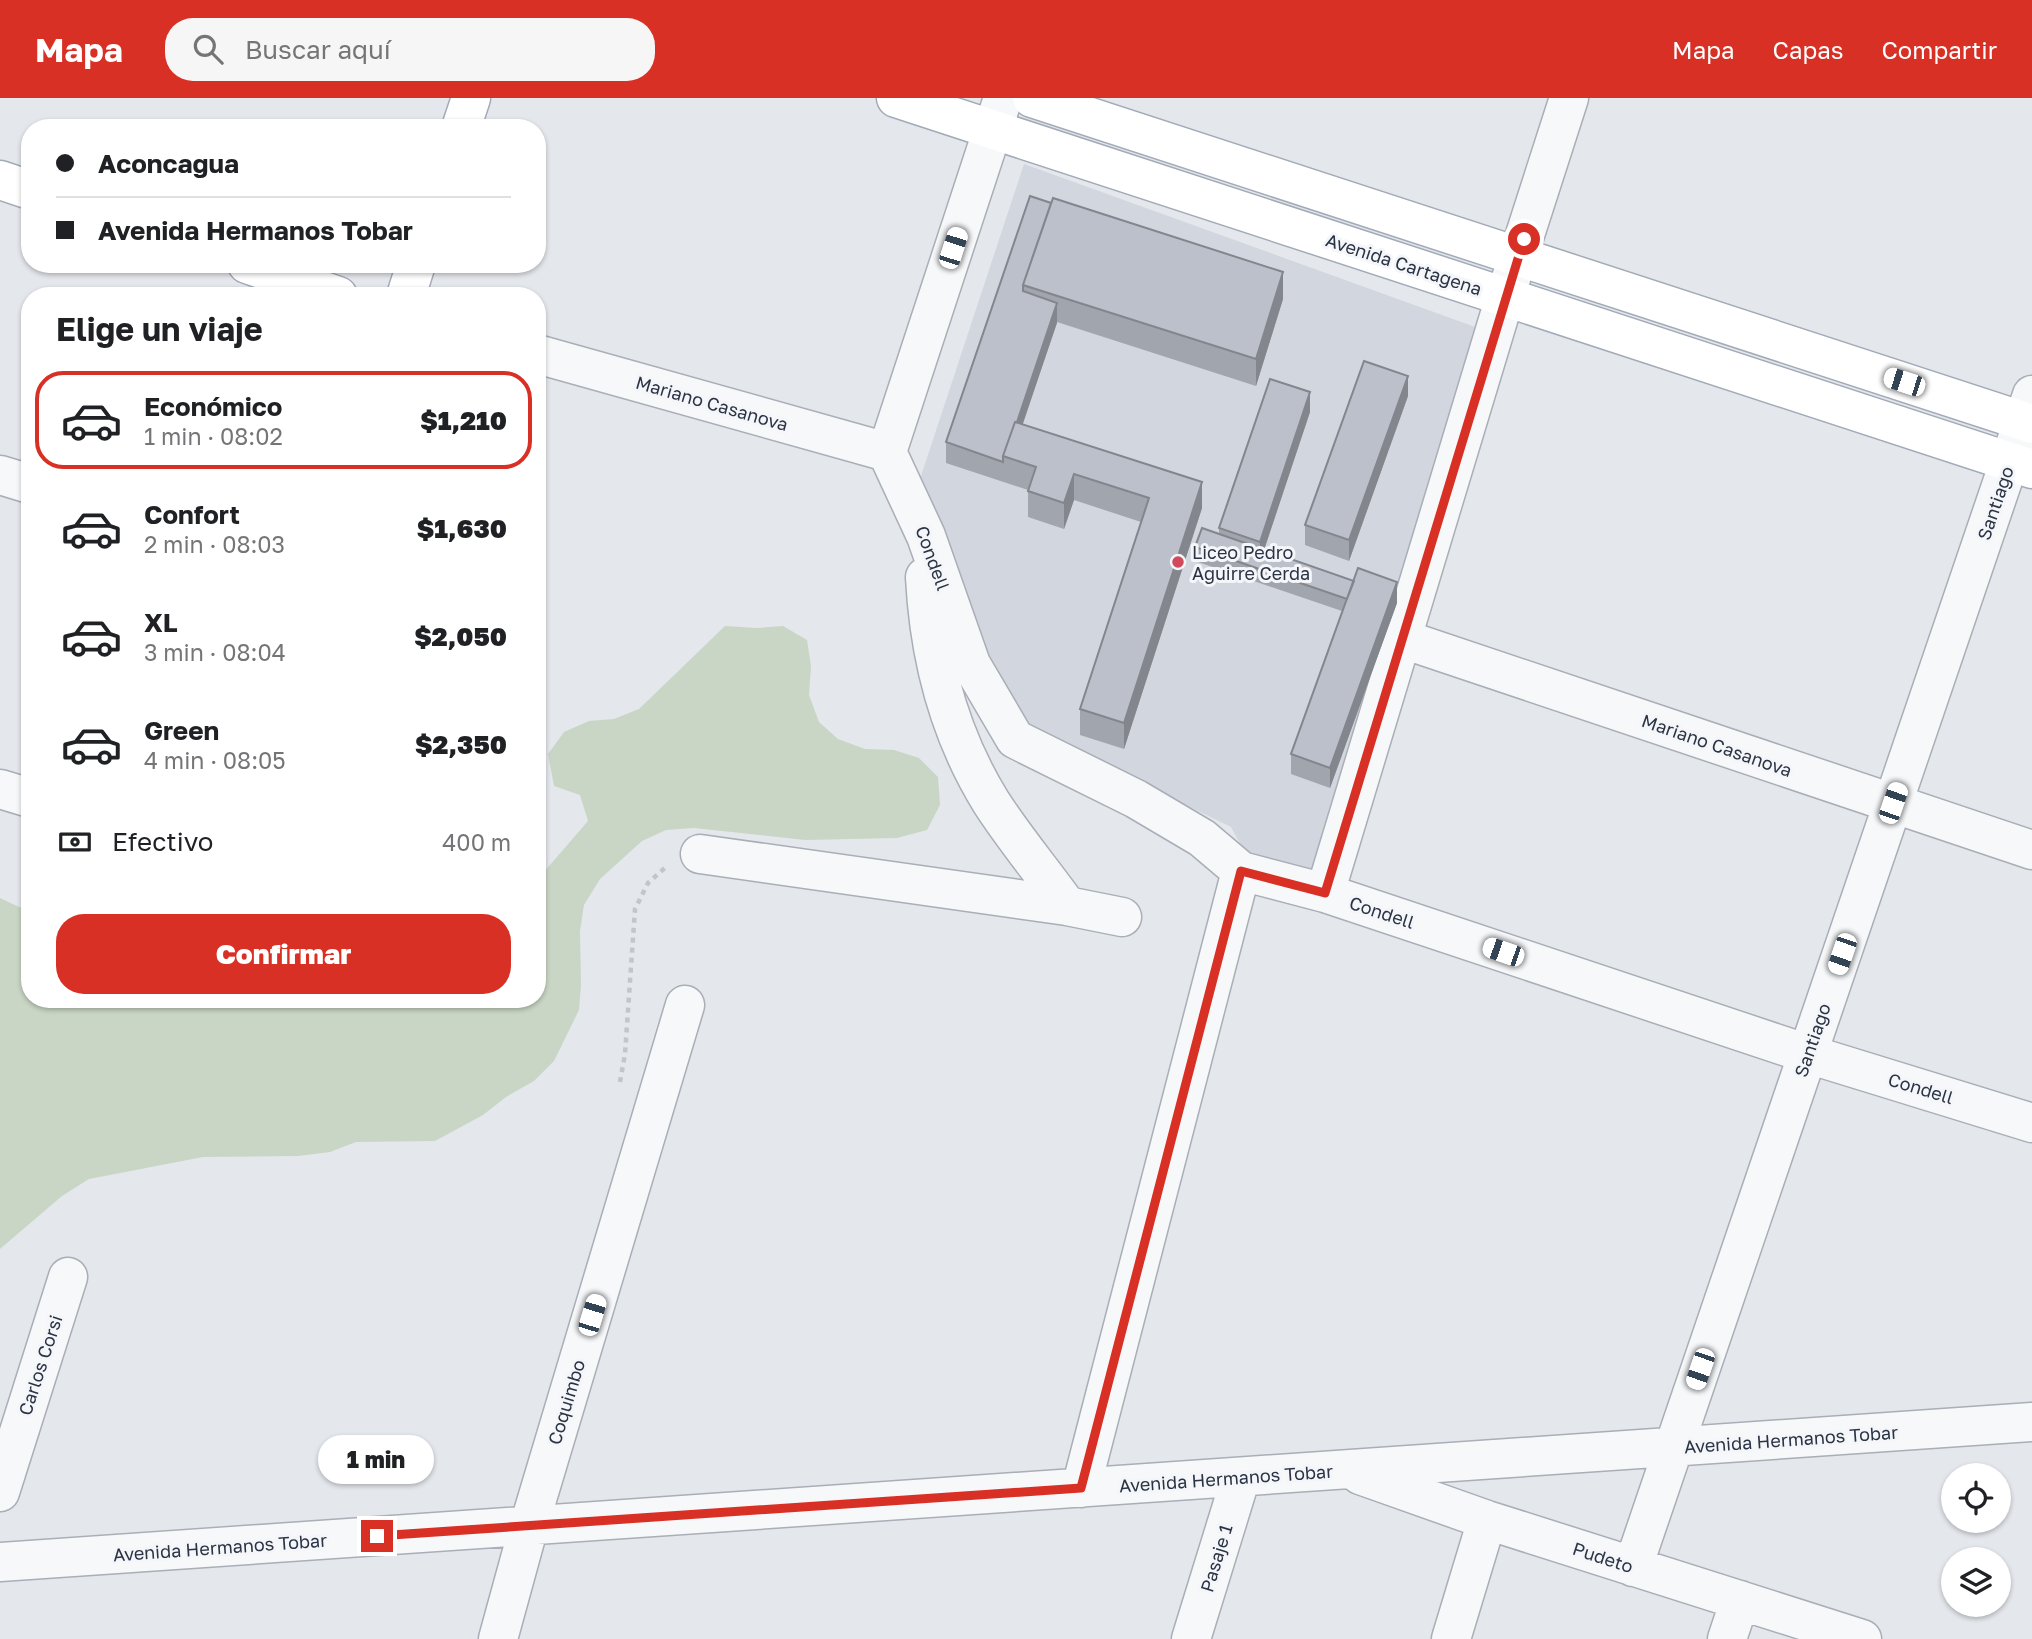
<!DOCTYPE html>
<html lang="es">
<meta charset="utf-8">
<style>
body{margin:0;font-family:"Golos Text",sans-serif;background:#f6f6f6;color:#202124;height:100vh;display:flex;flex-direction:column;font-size:26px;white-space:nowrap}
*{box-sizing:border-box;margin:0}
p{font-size:23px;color:#757577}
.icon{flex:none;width:38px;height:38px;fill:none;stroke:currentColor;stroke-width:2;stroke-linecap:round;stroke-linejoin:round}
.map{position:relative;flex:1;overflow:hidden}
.panel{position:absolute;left:21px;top:189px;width:525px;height:721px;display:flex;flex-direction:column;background:#fff;border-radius:28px;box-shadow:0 2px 5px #0004}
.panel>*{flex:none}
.guide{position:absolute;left:21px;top:21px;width:525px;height:154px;border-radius:28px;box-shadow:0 2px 5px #0004;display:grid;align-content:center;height:154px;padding:0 35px;background:#fff}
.fabs{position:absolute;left:1941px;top:1365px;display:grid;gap:14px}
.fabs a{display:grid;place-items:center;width:70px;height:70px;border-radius:50%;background:#fff;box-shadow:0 2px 5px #0004;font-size:35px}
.end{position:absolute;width:32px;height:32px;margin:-16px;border:9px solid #d93025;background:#fff;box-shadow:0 0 0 4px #fff}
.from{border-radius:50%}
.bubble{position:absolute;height:49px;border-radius:24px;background:#fff;box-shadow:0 2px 5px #0004;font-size:23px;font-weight:800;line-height:49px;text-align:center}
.car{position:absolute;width:21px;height:42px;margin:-21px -10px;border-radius:9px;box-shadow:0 0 5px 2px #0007;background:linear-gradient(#fff 24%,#345 0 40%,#fff 0 76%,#345 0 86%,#fff 0)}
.guide b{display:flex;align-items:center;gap:24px;height:66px;font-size:26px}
.guide b+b{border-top:2px solid #e0e0e0}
.guide i{width:18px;height:18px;background:#202124}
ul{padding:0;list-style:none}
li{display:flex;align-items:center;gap:21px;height:98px;margin:0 14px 10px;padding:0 21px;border:4px solid transparent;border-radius:28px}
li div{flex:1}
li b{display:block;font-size:26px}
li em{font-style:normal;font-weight:800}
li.active{border-color:#d93025}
li>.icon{width:63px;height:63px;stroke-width:1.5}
h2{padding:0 35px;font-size:32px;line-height:84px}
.pay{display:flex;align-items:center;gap:18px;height:77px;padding:0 35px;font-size:26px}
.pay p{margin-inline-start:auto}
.button{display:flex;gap:14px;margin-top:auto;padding:14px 35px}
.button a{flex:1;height:80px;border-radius:28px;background:#d93025;color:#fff;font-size:28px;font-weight:800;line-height:80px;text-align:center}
header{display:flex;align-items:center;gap:42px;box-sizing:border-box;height:98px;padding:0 35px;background:#d93025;color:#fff}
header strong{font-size:33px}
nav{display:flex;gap:38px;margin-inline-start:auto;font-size:24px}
.search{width:490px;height:63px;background:#f6f6f6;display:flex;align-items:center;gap:18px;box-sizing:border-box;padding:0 24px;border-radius:28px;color:#757577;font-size:26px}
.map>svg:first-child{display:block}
</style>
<header>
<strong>Mapa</strong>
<div class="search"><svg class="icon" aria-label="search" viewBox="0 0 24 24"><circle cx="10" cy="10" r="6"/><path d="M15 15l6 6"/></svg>Buscar aquí</div>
<nav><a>Mapa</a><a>Capas</a><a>Compartir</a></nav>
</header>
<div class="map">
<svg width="2032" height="1541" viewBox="0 0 2032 1541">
<rect width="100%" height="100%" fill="#e4e7ec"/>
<!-- built -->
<path fill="#d2d6de" d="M 1024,66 L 1478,230 L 1318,777 L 1255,773 L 1231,729 L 1021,627 L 974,543 L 919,384 Z"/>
<!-- green -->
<path fill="#c9d6c5" d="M 725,528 L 757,530 L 783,528 L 807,542 L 811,568 L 809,597 L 819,624 L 838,641 L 865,651 L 894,652 L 919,660 L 938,679 L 940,707 L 927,732 L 897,740 L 805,742 L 694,730 L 666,732 L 642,743 L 600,781 L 584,807 L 580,833 L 581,887 L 579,912 L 554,963 L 534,983 L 506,999 L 483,1017 L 435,1043 L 356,1044 L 330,1054 L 298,1058 L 203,1059 L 89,1081 L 62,1098 L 0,1151 L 0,800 L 30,814 L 30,901 L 537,901 L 537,782 L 588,723 L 580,697 L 554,688 L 548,656 L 564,634 L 589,623 L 614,621 L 639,611 Z"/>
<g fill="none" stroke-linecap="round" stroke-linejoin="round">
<!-- minor casing -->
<g stroke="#a9aeb7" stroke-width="41">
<path id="minor" d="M 537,256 L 887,354
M 887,354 L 926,438 L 971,566 L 1015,641 L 1136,701 L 1202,740 L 1241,773 L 1325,795 L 1808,956 L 2032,1025
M 887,354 L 1003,0
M 0,377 L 30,386
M 925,479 C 929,558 949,636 991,704 C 1014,740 1042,773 1067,808
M 1403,541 L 2032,752
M 0,691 L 30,700
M 700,756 L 1067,808 L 1122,819
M 1325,795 L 1505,199 L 1569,0
M 1360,1377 L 1487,1422 L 1862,1541
M 1081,1390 L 1241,773
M 0,1394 L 68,1179
M 0,1464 L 2032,1324
M 1633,1469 L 2032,297
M 498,1541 L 529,1428 L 685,907
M 1191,1541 L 1241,1379
M 1451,1541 L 1487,1422
M 1727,1541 L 1740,1502"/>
</g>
<!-- major casing -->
<g stroke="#a3abb8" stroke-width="41">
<path id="major" d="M 896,0 L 2032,371
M 1032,0 L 2032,326
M 461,30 L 471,0
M 0,82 L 30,92
M 247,166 L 338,198
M 406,198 L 416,166"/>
</g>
<!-- path -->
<path stroke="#c2c5cb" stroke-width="4.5" stroke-dasharray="5 5" stroke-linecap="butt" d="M 620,984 L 625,956 L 635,811 L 648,785 L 667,768"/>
<!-- minor -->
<use href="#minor" stroke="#f7f8fa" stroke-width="38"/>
<!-- major -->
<use href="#major" stroke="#fff" stroke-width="38"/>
</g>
<!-- wall -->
<path fill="#a1a5ae" d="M 1030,98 L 1283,201 L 1256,288 L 1057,224 L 1023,326 L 1202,410 L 1124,651 L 1080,637 L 1080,611 L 1141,424 L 1074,402 L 1064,431 L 1028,419 L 1028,392 L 946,365 L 946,344 Z
M 1408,298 L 1349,463 L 1305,447 L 1305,427 Z
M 1310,314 L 1264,452 L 1397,505 L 1330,690 L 1291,676 L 1291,656 L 1342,513 L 1195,463 L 1195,449 L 1219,436 L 1219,430 Z"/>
<!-- shaded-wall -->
<path fill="#83868d" d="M 1283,174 L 1283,201 L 1256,288 L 1256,261 Z
M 1057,205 L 1057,225 L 1011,360 L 1005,358 Z
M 1408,278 L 1408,298 L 1349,463 L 1349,442 Z
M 1310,294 L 1310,314 L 1260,464 L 1260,444 Z
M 1074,376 L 1074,402 L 1064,431 L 1064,405 Z
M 1202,384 L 1202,410 L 1124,651 L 1124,625 Z
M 1397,484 L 1397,505 L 1330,690 L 1330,670 Z"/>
<!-- building -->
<path fill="#bbc0ca" stroke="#83868d" stroke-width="2" d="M 1030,98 L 1051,105 L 1023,187 L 1023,193 L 1057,205 L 1017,324 L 1015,324 L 1003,358 L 1003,364 L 946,344 Z
M 1053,100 L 1283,174 L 1256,261 L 1023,187 Z
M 1364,263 L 1408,278 L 1349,442 L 1305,427 Z
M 1270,281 L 1310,294 L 1260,444 L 1219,430 Z
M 1015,324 L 1202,384 L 1124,625 L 1080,611 L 1149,400 L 1074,376 L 1064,405 L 1028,393 L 1036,369 L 1003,358 Z
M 1202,430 L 1354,483 L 1347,501 L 1195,449 Z
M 1358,470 L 1397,484 L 1330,670 L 1291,656 Z"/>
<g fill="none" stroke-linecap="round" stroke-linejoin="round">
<!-- route -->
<path stroke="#d93025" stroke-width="9" d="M 377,1438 L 1081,1390 L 1241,773 L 1325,795 L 1524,141"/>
</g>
<!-- markers -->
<circle fill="#d1495b" stroke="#f4f6f9" stroke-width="2.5" cx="1178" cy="464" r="7"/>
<g text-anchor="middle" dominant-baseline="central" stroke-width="6" stroke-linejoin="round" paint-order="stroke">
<!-- street labels -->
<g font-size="18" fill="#2b3445" stroke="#f4f6f9">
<text transform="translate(1404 166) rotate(18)">Avenida Cartagena</text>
<text transform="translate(712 305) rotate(16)">Mariano Casanova</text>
<text transform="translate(1995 405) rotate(-71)">Santiago</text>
<text transform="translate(933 460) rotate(70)">Condell</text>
<text transform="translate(1717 647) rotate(19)">Mariano Casanova</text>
<text transform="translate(1382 814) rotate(18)">Condell</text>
<text transform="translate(1812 942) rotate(-71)">Santiago</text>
<text transform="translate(1921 990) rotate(17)">Condell</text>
<text transform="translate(40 1267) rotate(-72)">Carlos Corsi</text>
<text transform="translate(566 1304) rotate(-73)">Coquimbo</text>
<text transform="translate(1791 1341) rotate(-4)">Avenida Hermanos Tobar</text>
<text transform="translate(1226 1380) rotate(-4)">Avenida Hermanos Tobar</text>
<text transform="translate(220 1449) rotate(-4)">Avenida Hermanos Tobar</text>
<text transform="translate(1603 1459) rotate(18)">Pudeto</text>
<text transform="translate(1216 1460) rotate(-73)">Pasaje 1</text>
</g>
<!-- poi labels -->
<g font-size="18" fill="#2b3445" stroke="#f4f6f9" text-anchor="start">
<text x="1192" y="454">Liceo Pedro<tspan x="1192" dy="21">Aguirre Cerda</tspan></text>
</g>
</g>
</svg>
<div class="fabs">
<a><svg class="icon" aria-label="locate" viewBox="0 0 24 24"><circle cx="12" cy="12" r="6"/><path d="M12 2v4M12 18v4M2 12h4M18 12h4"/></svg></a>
<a><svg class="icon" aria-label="layers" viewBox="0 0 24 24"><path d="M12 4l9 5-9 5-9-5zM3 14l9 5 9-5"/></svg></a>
</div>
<i class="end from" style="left:1524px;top:141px"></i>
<i class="end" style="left:377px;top:1438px"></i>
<div class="bubble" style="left:318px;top:1337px;width:116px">1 min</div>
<i class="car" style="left:953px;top:150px;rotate:18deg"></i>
<i class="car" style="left:1904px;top:284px;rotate:288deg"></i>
<i class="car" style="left:1893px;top:705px;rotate:19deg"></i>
<i class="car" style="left:1503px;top:854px;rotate:289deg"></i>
<i class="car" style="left:1842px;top:856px;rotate:199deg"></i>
<i class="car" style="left:592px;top:1217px;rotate:17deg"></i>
<i class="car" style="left:1700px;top:1271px;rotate:199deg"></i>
<div class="guide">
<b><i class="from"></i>Aconcagua</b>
<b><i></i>Avenida Hermanos Tobar</b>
</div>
<section class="panel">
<h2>Elige un viaje</h2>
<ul>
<li class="active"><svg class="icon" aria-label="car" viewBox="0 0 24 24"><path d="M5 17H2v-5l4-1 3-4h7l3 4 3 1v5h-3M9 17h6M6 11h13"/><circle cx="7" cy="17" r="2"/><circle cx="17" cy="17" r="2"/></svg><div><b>Económico</b><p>1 min · 08:02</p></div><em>$1,210</em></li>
<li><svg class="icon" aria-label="car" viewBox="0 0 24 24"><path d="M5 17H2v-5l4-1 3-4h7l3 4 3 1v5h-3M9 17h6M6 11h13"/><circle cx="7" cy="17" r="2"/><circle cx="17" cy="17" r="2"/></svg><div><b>Confort</b><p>2 min · 08:03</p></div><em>$1,630</em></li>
<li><svg class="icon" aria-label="car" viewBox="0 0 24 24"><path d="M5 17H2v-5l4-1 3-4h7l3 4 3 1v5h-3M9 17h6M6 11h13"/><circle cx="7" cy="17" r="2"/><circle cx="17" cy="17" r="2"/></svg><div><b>XL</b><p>3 min · 08:04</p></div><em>$2,050</em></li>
<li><svg class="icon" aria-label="car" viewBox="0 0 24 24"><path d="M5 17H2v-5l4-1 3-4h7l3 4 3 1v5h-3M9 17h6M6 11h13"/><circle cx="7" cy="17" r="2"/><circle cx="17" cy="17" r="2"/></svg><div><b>Green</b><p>4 min · 08:05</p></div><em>$2,350</em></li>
</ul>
<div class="pay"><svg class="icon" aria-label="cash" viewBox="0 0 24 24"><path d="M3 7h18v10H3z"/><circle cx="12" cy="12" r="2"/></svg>Efectivo<p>400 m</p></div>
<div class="button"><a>Confirmar</a></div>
</section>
</div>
